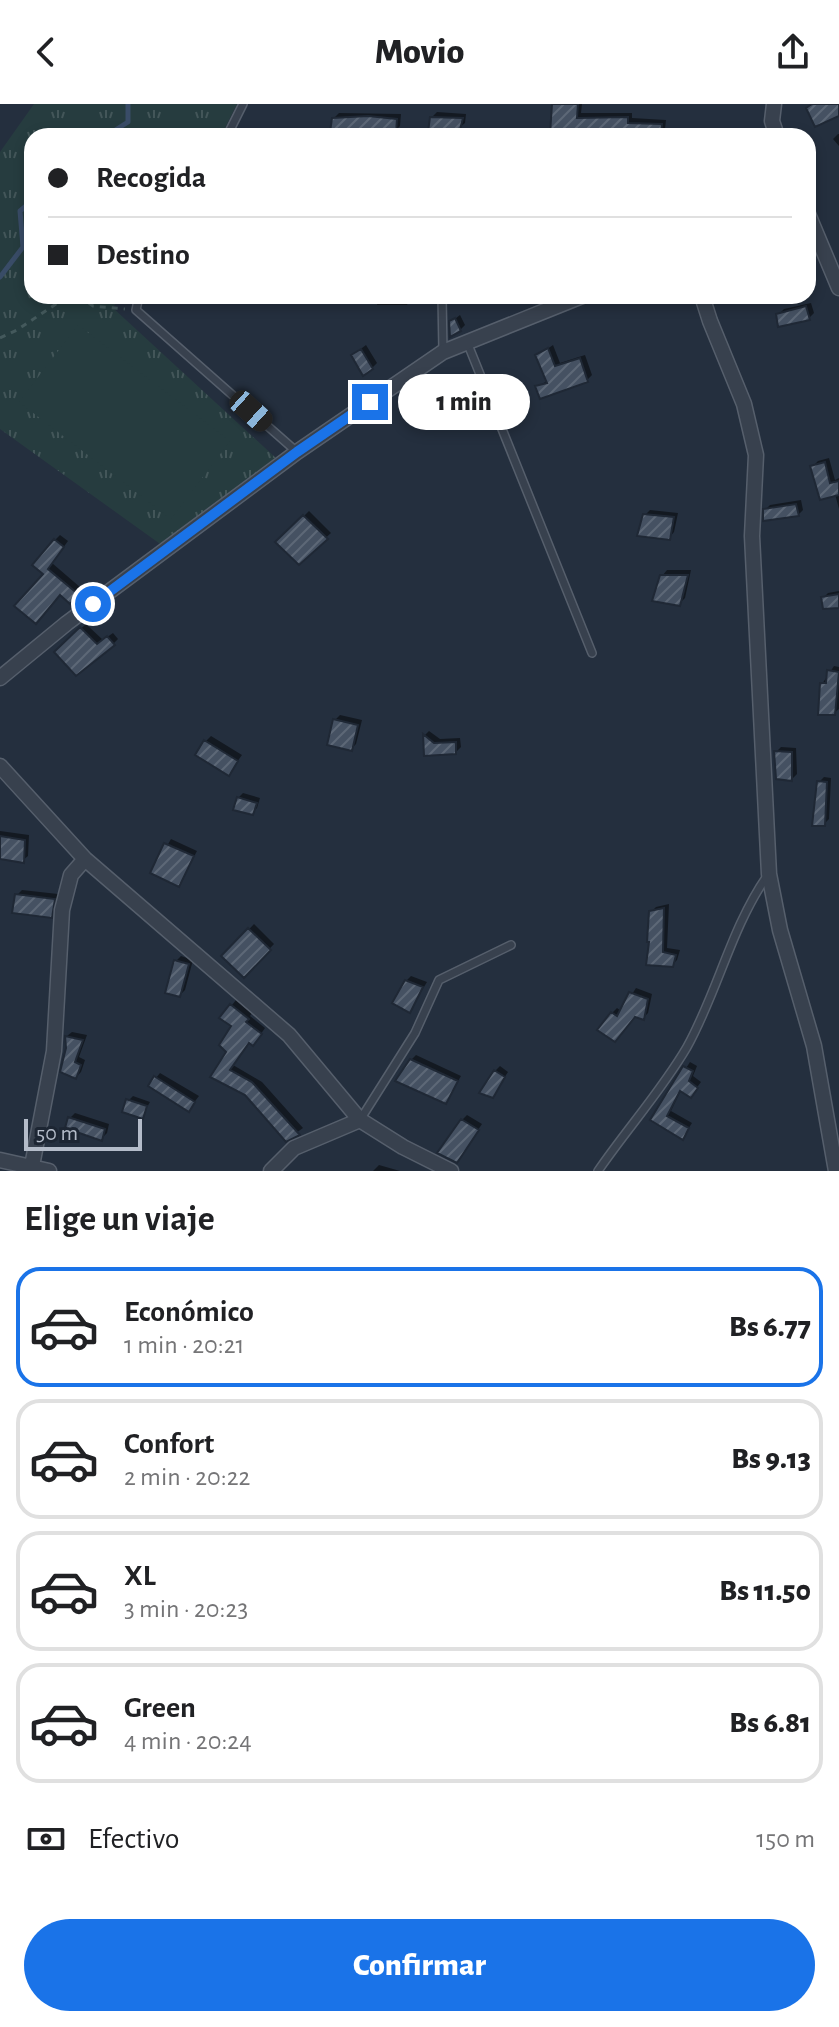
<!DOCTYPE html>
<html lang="es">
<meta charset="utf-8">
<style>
body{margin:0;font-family:"Alegreya Sans",sans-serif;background:#f6f6f6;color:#202124;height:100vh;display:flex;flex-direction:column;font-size:30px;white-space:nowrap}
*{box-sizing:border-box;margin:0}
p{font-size:26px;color:#757577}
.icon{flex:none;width:44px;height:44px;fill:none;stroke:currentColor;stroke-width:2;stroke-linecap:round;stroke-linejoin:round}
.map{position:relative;height:1067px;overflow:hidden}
.sheet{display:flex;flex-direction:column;background:#fff;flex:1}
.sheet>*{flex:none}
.guide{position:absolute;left:24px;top:24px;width:792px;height:176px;border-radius:24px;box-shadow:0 4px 12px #0003;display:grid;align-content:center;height:176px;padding:0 24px;background:#fff}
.scale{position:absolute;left:24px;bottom:20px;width:118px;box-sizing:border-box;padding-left:8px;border:4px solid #b4bcc9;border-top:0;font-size:22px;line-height:28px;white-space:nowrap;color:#b4bcc9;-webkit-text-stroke:6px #1d2633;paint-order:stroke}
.end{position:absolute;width:36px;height:36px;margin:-18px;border:10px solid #1a73e8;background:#fff;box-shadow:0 0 0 4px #fff}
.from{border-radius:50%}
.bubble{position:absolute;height:56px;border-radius:28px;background:#fff;box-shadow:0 4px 12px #0003;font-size:26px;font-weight:800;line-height:56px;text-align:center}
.car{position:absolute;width:24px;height:48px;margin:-24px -12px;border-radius:10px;box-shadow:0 0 6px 2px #0007;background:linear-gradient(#222 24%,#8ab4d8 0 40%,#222 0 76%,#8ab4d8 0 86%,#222 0)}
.guide b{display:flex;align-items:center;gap:28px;height:76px;font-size:30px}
.guide b+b{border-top:2px solid #e0e0e0}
.guide i{width:20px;height:20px;background:#202124}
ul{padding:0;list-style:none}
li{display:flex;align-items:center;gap:24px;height:120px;margin:0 16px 12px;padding:0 8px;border:4px solid #e0e0e0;border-radius:24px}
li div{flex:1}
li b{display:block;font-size:30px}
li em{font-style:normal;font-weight:800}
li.current{border-color:#1a73e8}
li>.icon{width:72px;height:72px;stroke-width:1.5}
h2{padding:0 24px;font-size:36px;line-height:96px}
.pay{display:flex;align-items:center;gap:20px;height:88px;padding:0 24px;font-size:30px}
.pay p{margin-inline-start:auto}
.primary-button{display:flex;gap:16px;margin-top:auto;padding:16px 24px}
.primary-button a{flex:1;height:92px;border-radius:48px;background:#1a73e8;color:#fff;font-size:32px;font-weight:800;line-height:92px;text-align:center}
header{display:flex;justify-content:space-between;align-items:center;height:104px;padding:0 24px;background:#fff;font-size:36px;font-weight:800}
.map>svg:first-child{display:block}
</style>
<header><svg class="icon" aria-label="back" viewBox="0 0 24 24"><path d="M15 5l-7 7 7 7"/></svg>Movio<svg class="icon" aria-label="share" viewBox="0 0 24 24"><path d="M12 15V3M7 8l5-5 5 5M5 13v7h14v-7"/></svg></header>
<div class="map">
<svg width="839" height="1067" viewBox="0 0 839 1067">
<defs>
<pattern id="grass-tufts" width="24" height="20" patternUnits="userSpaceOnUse" patternTransform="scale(2)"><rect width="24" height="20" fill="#263c3f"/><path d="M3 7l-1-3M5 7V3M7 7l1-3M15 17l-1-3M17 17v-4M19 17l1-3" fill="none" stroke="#435659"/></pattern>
<pattern id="building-hatch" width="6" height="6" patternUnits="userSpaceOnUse" patternTransform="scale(2)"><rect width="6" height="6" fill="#455162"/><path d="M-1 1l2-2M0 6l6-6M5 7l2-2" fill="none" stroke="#5d6877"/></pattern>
</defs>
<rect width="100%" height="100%" fill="#242f3e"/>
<!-- grass -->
<path fill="url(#grass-tufts)" d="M 34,0 L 237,0 L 221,32 L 32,32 L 32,192 L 120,192 L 113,204 L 277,355 L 163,442 L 0,325 L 0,48 Z"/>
<!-- pitch -->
<path fill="#263c3f" d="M 78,221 L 230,337 L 171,415 L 19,298 Z"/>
<!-- shadow -->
<path fill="#0007" d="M 554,0 L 582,0 L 581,9 L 632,9 L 632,14 L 666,16 L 665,25 L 660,30 L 552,28 Z
M 437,8 L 466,10 L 465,19 L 459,24 L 432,13 Z
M 339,9 L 401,10 L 400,22 L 395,27 L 333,15 Z
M 838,30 L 839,30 L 839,42 L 833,35 Z
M 808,123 L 815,139 L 808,145 Z
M 379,192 L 412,192 L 407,201 L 377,201 Z
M 811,199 L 814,209 L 809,214 L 779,210 L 784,205 Z
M 460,211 L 465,221 L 460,226 L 451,218 Z
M 366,241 L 377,259 L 372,264 L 358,247 Z
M 553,241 L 560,259 L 585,251 L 592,271 L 587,276 L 538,283 L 548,276 L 537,252 Z
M 829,354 L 835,376 L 839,374 L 839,405 L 835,390 L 813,362 L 818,357 Z
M 801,396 L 803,406 L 798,411 L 765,406 L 770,401 Z
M 650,406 L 678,409 L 674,428 L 669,434 L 645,411 Z
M 309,407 L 331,429 L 299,458 L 278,438 Z
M 60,431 L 68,437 L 52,459 L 81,484 L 75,492 L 60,489 L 46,469 L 55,436 Z
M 667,466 L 691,466 L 685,494 L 680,499 L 662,472 Z
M 839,487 L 839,502 L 823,494 L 828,489 Z
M 86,520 L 103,536 L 113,529 L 118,535 L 113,540 L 56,548 Z
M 834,562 L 839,563 L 839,605 L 834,609 L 822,580 Z
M 340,611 L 362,616 L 356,640 L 351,645 L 335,616 Z
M 429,627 L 440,635 L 460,634 L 461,643 L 456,648 L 426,650 L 425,631 Z
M 211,632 L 242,651 L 229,669 L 206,637 Z
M 781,643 L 796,644 L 797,670 L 792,675 L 776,648 Z
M 824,673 L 831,674 L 829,715 L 824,720 L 819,678 Z
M 243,689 L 260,694 L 257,704 L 252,709 L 238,694 Z
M 0,727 L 29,731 L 28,752 L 23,756 L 0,753 Z
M 171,735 L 197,747 L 179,781 L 152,768 Z
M 22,786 L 58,790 L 56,807 L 51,812 L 17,791 Z
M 669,800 L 667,844 L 680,846 L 677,856 L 672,861 L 648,859 L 651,808 L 656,803 Z
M 254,820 L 274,840 L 244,871 L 224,852 Z
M 181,852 L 193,856 L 185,886 L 180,891 L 176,857 Z
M 411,872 L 427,878 L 410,906 L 406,877 Z
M 636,884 L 652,890 L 648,909 L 643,914 L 635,911 L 615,936 L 612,909 L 617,904 L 621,907 Z
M 236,896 L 252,909 L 250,912 L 265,924 L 258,934 L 250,937 L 233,961 L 262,978 L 303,1024 L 286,1036 L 246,989 L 213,972 L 229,948 L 233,921 L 232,901 Z
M 72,928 L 87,931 L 79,953 L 85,956 L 81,968 L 76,973 L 68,944 L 67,932 Z
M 416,951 L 461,972 L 446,998 L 411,956 Z
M 690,958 L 697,962 L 693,972 L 701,978 L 695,986 L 681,986 L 671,1007 L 692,1019 L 683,1033 L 653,1015 Z
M 500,962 L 508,968 L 492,992 L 495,967 Z
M 160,969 L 199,992 L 189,1005 L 156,974 Z
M 133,992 L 150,998 L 142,1012 L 128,997 Z
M 75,1009 L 109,1020 L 107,1029 L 102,1034 L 70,1014 Z
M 467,1011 L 482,1020 L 457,1057 L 462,1016 Z
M 379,1061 L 400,1067 L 373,1067 Z"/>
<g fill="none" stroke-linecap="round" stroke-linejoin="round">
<!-- stream -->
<path stroke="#394c67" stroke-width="5" d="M 106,32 L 128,18 L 128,0
M 0,173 L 23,143 L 20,107 L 32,97"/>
</g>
<!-- building -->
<path fill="url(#building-hatch)" stroke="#1f2835" stroke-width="2" d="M 552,0 L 578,0 L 577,14 L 628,13 L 628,19 L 662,20 L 661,32 L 550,30 Z
M 812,0 L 839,0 L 839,12 L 815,23 L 806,4 Z
M 368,12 L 397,15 L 396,29 L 330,28 L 332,14 Z
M 430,13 L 463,14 L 460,26 L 428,28 Z
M 806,202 L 810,216 L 778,223 L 776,210 Z
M 455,214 L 461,227 L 450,233 L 449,217 Z
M 548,244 L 555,262 L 580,254 L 588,278 L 540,295 L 535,282 L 547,279 L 535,251 Z
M 361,245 L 373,265 L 363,272 L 351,251 Z
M 825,358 L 830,379 L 839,377 L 839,391 L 820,396 L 810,362 Z
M 796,400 L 799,412 L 763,417 L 763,405 Z
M 643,410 L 674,413 L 670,436 L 637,432 Z
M 303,411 L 328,435 L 299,461 L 275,438 Z
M 54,435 L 64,443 L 48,465 L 78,490 L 70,500 L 60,491 L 36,520 L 14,502 L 43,470 L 32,461 Z
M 660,471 L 688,471 L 680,502 L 652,497 Z
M 839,490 L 839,504 L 823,505 L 821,493 Z
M 80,523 L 97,540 L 107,532 L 115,541 L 76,572 L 54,548 Z
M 827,566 L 839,568 L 835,611 L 818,611 L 820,579 L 826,579 Z
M 333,615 L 358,621 L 352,647 L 327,641 Z
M 423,630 L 434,639 L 456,638 L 456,650 L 424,652 Z
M 204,636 L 238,657 L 229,672 L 195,651 Z
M 774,647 L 792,648 L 792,677 L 776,675 Z
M 817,677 L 827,678 L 825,722 L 812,722 Z
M 237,693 L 257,699 L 253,711 L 233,706 Z
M 0,732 L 25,736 L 24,759 L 0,755 Z
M 164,739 L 194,752 L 179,783 L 150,769 Z
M 15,790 L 55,795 L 52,814 L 12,809 Z
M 664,804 L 663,848 L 676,851 L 673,863 L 646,861 L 649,838 L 647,838 L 649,807 Z
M 248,824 L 271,846 L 244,874 L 221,852 Z
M 174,856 L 189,860 L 180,893 L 165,889 Z
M 405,876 L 423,883 L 410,909 L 392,899 Z
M 629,888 L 648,895 L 644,916 L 635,913 L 615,938 L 597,926 L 611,908 L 617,912 Z
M 230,900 L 249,915 L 246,918 L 262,930 L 253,942 L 249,939 L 230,966 L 252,978 L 300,1031 L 286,1038 L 245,991 L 210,973 L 226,948 L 219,941 L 231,922 L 219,914 Z
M 65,932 L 83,936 L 75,958 L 81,961 L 76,975 L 60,968 L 66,944 Z
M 410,955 L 458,977 L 446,1000 L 395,977 Z
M 683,962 L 693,967 L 689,977 L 698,984 L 691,994 L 680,987 L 667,1012 L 689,1024 L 683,1036 L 650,1016 Z
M 494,966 L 505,973 L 493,994 L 479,989 Z
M 154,972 L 195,998 L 189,1008 L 148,982 Z
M 126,995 L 147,1002 L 143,1015 L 122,1008 Z
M 68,1013 L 105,1025 L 102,1037 L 65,1024 Z
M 461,1015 L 479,1026 L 457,1059 L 437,1049 Z"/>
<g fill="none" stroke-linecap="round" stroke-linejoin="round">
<!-- lane casing -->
<g stroke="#565f6c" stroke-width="10">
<path id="lane" d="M 227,32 L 243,0
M 139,192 L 136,206 L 297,348
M 442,192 L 443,248
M 467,238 L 592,549
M 360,1016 L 415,929 L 439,876 L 511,841
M 598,1067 C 626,1026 662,986 687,943 C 718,887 731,824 767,772"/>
</g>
<!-- street casing -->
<g stroke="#565f6c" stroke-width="17">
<path id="street" d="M 774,0 L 772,17 L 777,32
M 808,110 L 839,184
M 702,192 L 710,217 L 744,300 L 756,351 L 752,432 L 769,770 L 780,826 L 814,942 L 836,1067
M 0,574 L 67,519 L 297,348 L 443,248 L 582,192
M 0,662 L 85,755 L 289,931 L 360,1016 L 403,1043 L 451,1067
M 0,1056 L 49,1067
M 31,1067 L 54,947 L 62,806 L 71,771 L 85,755
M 271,1067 L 294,1044 L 360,1016"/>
</g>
<!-- path -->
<path stroke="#44595c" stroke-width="3" stroke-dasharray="6 6" stroke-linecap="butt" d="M 79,192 L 93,202 L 125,205
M 0,234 L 17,226 L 68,192"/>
<!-- lane -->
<use href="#lane" stroke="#38414e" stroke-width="7"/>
<!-- street -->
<use href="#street" stroke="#38414e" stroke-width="14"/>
</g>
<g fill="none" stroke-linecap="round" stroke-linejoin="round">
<!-- route -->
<path stroke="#1a73e8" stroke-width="10" d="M 93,500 L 297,348 L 370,298"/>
</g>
</svg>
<div class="scale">50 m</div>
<i class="end from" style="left:93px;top:500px"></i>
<i class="end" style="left:370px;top:298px"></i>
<div class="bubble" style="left:398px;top:270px;width:132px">1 min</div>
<i class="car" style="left:251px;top:307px;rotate:132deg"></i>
<div class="guide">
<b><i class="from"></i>Recogida</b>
<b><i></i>Destino</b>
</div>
</div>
<section class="sheet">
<h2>Elige un viaje</h2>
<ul>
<li class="current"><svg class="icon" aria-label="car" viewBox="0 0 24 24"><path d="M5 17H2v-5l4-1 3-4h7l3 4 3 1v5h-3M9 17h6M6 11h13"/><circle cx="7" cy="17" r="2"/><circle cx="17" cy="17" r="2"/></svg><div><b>Económico</b><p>1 min · 20:21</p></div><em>Bs 6.77</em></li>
<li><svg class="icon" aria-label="car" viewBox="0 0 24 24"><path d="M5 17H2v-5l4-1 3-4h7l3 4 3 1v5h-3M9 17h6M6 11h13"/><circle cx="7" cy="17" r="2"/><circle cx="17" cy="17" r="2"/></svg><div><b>Confort</b><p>2 min · 20:22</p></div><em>Bs 9.13</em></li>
<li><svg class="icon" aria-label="car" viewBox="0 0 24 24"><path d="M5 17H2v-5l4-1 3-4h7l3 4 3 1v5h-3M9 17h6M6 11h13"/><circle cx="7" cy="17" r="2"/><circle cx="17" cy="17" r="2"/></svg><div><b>XL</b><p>3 min · 20:23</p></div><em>Bs 11.50</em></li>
<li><svg class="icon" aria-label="car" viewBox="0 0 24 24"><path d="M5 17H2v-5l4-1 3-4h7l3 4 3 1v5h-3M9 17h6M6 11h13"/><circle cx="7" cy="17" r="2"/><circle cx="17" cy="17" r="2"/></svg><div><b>Green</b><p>4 min · 20:24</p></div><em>Bs 6.81</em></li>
</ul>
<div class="pay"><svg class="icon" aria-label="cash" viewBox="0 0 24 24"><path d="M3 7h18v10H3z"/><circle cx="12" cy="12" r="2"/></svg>Efectivo<p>150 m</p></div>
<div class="primary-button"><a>Confirmar</a></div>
</section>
